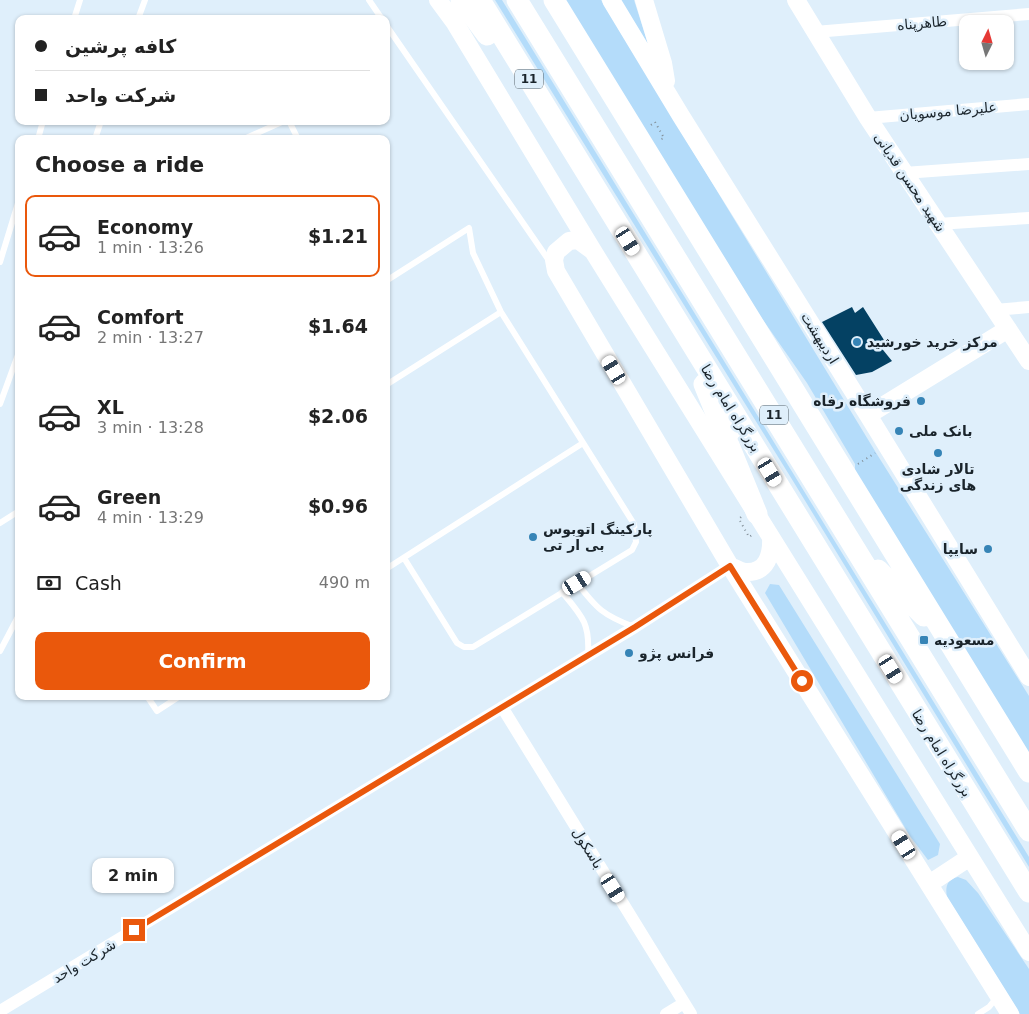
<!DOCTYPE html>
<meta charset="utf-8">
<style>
body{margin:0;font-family:"DejaVu Sans",Cairo,sans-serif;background:#f2f2f2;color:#222;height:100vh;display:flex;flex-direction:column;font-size:19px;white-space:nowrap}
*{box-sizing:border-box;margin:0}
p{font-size:16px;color:#767676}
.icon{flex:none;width:28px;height:28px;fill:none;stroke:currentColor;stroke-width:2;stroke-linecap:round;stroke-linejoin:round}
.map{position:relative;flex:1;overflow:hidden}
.sheet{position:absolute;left:15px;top:135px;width:375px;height:565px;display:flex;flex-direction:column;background:#fff;border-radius:10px;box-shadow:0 1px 4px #0004}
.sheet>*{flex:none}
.top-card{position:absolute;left:15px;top:15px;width:375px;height:110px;border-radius:10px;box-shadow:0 1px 4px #0004;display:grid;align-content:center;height:110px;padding:0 20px;background:#fff}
.needle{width:32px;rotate:5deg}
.buttons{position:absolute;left:959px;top:15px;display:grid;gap:10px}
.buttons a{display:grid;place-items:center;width:55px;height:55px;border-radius:10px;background:#fff;box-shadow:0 1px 4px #0004;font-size:25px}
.end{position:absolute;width:22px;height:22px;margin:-11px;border:6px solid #ea580c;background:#fff;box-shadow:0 0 0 2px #fff}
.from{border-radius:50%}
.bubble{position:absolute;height:35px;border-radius:10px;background:#fff;box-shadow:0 1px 4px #0004;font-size:16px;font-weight:700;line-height:35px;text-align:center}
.car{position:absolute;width:15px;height:30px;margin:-15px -8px;border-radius:6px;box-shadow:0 0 4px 1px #0007;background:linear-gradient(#fff 24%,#345 0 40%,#fff 0 76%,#345 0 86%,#fff 0)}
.top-card b{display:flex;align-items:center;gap:18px;height:48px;font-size:19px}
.top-card b+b{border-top:1px solid #e0e0e0}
.top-card i{width:12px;height:12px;background:#222}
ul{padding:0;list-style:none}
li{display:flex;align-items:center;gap:15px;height:82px;margin:0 10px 8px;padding:0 10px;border:2px solid transparent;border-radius:10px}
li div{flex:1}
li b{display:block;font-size:19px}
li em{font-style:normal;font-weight:700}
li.active{border-color:#ea580c}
li>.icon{width:45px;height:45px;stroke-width:1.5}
h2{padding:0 20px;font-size:22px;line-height:60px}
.pay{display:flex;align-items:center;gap:12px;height:55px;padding:0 20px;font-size:19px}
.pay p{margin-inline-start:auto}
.action{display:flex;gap:10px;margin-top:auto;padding:10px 20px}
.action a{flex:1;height:58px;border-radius:10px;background:#ea580c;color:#fff;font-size:20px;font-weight:700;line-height:58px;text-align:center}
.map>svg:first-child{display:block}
</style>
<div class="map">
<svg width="1029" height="1014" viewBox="0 0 1029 1014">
<rect width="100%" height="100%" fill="#dfeffb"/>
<!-- green -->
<path fill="#b4dcfa" d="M 495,0 L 502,0 L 1029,857 L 1029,867 L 793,481 Z
M 563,0 L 601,0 L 878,456 L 1029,696 L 1029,755 L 855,471 L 855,464 L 807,383 L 740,287 Z
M 620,0 L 634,0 L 649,47 Z
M 770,584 L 779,585 L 940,844 L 938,855 L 928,860 L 910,836 L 765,593 Z
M 958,877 L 966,880 L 978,893 L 1029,969 L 1029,1014 L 1020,1014 L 947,897 C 945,887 947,879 958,877 Z"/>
<!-- building -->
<path fill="#044163" d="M 852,307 L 855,313 L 863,307 L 884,340 L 879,345 L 892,361 L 872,372 L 856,375 L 822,322 Z"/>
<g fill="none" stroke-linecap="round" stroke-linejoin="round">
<!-- path -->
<path stroke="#828f98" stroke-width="2" stroke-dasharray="1 4" stroke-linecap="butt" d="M 651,125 L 655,122 L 664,138 L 659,140
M 858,464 L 875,453
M 741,517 L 739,519 L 749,537 L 752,535"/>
<!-- service -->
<path stroke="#fff" stroke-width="6" d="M 369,0 L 382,19
M 74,19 L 80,0
M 138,19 L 145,0
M 386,25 L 550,262
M 289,121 L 298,139
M 38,139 L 43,121
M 95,139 L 101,121
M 244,139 L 284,121
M 0,262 L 19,200
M 386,281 L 469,228 L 473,253 L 501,312 L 634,524 L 636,542 L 632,550 L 473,647 L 464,647 L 457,643 L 404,558
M 386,385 L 501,312
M 0,404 L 19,352
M 0,523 L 19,511
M 386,569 L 583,443
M 577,583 C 597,609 603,615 634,627
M 562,592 C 582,616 590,623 588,655
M 0,651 L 19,615
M 147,696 L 157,711 L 180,696
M 978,1014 L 989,1007 L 997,997"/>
<!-- minor -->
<path stroke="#fff" stroke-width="12" d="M 815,32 L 1029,14
M 868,118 L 1029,104
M 904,173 L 1029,164
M 938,224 L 1029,218
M 995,310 L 1029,307
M 502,707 L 691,1014
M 0,1011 L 635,627 L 730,566
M 666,1014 L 684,1003"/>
<!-- secondary -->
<path stroke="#fff" stroke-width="18" d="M 438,0 L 455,23 L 593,251 L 1029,952
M 611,0 L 681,116 L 868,415 L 1029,677
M 644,0 L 663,63 L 666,81
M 796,0 L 868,118 L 1029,361
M 593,251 L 578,240 L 569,241 L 556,252 L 554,260 L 556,271 L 730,566 L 1010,1014
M 868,415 L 1008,329
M 730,566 C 735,568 741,572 746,572 C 767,573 772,554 771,537
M 929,884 L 970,857"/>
<!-- trunk -->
<path stroke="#fff" stroke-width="21" d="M 461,0 L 487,35
M 480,0 L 1029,892
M 517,0 L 1029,831
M 554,0 L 1029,772
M 704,384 L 757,514
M 878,570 L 924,616"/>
</g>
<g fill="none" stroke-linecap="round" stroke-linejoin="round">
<!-- route -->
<path stroke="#ea580c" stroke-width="6" d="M 134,930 L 635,627 L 730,566 L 802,681"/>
</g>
<!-- markers -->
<g fill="#3684b6" stroke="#dfeffb" stroke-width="2">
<circle cx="857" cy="342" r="5"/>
<circle cx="921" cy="401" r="5"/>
<circle cx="899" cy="431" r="5"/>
<circle cx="938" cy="453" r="5"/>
<circle cx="533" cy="537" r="5"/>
<circle cx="988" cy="549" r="5"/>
<rect x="919" y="635" width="10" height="10" rx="2.5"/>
<circle cx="629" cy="653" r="5"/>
</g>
<g text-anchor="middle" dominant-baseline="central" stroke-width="5" stroke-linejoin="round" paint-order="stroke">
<!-- shield labels -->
<g fill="#dfeffb" stroke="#556169" stroke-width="1">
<rect x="515" y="69.5" width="28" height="19" rx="4"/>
<rect x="760" y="405.5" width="28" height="19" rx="4"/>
</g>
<g font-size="12" font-weight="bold" fill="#1a242b">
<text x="529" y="79">11</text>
<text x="774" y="415">11</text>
</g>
<!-- street labels -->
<g font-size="14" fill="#1a242b" stroke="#dfeffb">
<text transform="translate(922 23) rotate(-5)">طاهرپناه</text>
<text transform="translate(948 111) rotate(-5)">علیرضا موسویان</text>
<text transform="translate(910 182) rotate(56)">شهید محسن قدیانی</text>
<text transform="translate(820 338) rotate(58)">اردیبهشت</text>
<text transform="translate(731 408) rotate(58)">بزرگراه امام رضا</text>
<text transform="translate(942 753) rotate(58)">بزرگراه امام رضا</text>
<text transform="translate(588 848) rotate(58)">باسکول</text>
<text transform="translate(84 961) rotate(-31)">شرکت واحد</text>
</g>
<!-- poi labels -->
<g font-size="14" font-weight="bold" fill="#1a242b" stroke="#dfeffb" text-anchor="start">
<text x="867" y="342">مرکز خرید خورشید</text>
<text x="911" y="401" text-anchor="end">فروشگاه رفاه</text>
<text x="909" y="431">بانک ملی</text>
<text x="938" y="469" text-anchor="middle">تالار شادی<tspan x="938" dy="16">های زندگی</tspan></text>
<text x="543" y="529">پارکینگ اتوبوس<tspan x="543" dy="16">بی ار تی</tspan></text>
<text x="978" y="549" text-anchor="end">سایپا</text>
<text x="934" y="640">مسعودیه</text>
<text x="639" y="653">فرانس پژو</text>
</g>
</g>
</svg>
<div class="buttons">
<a><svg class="needle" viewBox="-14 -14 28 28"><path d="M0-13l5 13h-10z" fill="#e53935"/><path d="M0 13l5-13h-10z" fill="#767676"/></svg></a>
</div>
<i class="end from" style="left:802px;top:681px"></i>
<i class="end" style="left:134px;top:930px"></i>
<div class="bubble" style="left:92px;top:858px;width:82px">2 min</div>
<i class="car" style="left:628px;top:241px;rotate:148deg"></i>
<i class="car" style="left:614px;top:370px;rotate:329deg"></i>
<i class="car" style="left:770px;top:472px;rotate:149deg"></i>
<i class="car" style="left:577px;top:583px;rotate:59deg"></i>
<i class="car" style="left:891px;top:669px;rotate:148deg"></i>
<i class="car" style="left:904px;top:845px;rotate:328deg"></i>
<i class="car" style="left:613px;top:888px;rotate:148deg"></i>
<div class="top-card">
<b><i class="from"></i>کافه پرشین</b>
<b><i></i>شرکت واحد</b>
</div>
<section class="sheet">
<h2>Choose a ride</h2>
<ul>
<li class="active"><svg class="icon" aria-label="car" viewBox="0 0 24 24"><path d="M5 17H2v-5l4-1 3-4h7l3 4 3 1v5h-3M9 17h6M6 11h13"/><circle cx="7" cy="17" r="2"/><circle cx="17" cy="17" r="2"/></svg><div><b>Economy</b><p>1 min · 13:26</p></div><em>$1.21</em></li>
<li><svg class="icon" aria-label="car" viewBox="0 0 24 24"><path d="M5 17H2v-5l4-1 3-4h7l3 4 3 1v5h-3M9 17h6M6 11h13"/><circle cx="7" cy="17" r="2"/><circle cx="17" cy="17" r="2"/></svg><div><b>Comfort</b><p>2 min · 13:27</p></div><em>$1.64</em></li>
<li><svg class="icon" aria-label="car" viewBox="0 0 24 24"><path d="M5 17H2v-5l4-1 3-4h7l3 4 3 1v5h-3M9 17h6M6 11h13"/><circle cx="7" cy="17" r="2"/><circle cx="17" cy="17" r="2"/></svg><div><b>XL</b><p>3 min · 13:28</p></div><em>$2.06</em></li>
<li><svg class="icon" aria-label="car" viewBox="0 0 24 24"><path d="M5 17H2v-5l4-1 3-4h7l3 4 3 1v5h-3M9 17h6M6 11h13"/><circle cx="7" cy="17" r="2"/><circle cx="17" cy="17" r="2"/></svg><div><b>Green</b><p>4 min · 13:29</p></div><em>$0.96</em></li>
</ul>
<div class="pay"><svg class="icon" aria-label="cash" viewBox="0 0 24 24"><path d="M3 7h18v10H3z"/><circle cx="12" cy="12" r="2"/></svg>Cash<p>490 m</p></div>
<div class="action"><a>Confirm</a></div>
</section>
</div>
